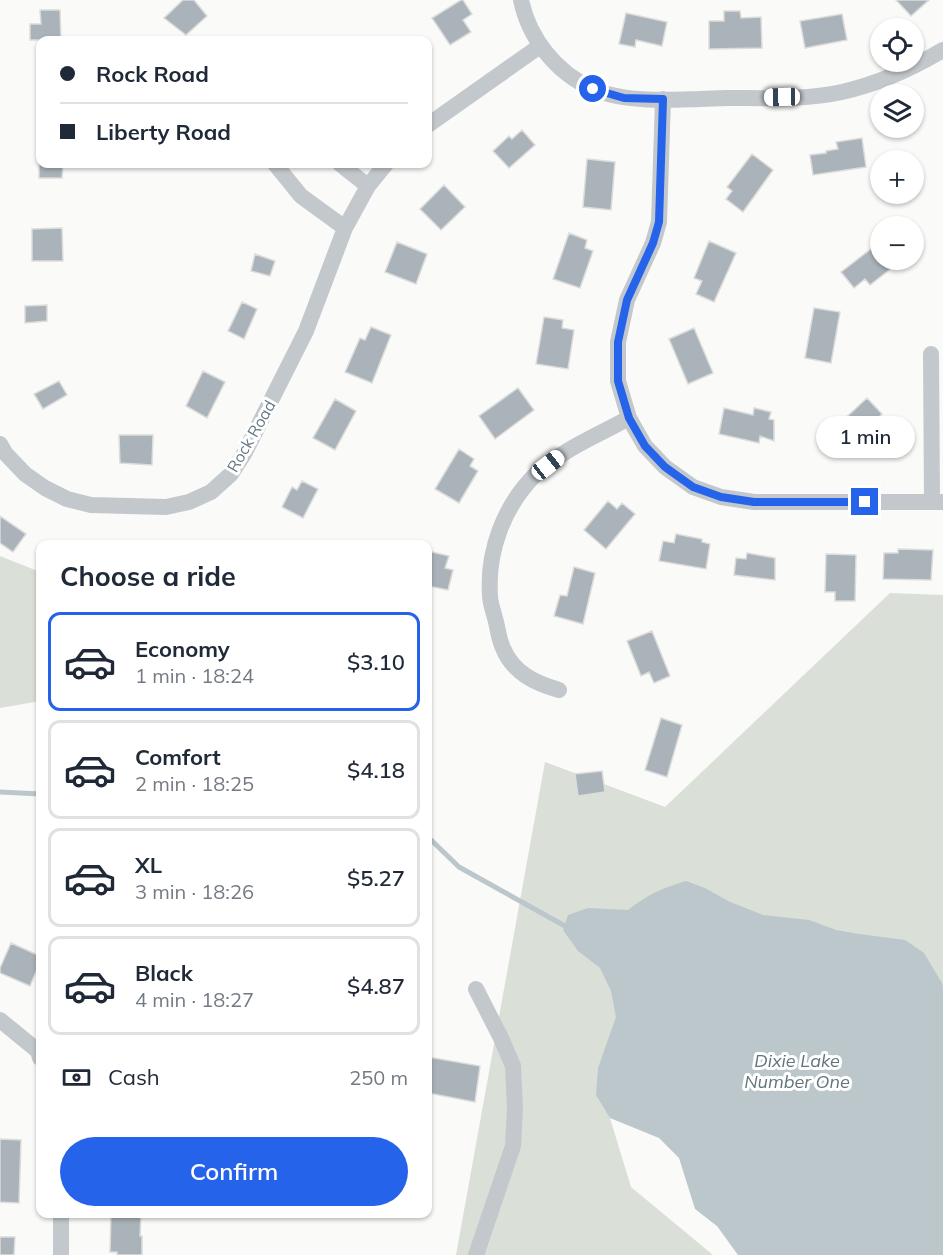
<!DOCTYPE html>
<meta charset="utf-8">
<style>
body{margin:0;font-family:Mulish,sans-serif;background:#f2f2f3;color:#1f2937;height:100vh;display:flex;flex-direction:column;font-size:22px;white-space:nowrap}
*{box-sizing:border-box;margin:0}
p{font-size:20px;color:#747a83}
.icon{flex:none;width:33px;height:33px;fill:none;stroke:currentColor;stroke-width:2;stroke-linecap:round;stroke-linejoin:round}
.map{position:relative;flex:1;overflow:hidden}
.details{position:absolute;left:36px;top:540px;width:396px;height:678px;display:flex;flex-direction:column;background:#fff;border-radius:12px;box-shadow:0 2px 4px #0004}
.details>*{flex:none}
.banner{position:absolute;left:36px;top:36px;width:396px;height:132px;border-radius:12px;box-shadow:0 2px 4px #0004;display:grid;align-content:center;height:132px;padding:0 24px;background:#fff}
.controls{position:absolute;left:870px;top:18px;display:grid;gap:12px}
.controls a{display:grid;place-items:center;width:54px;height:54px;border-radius:50%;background:#fff;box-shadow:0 2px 4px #0004;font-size:30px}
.end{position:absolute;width:27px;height:27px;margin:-14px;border:8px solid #2563eb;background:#fff;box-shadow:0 0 0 3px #fff}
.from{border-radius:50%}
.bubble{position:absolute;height:42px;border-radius:21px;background:#fff;box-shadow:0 2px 4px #0004;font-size:20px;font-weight:600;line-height:42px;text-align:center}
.car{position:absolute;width:18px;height:36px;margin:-18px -9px;border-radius:8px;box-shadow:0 0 4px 2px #0007;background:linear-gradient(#fff 24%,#345 0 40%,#fff 0 76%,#345 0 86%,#fff 0)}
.banner b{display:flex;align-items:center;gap:21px;height:57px;font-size:22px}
.banner b+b{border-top:2px solid #e0e1e3}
.banner i{width:15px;height:15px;background:#1f2937}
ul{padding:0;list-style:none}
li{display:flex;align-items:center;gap:18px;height:99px;margin:0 12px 9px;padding:0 12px;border:3px solid #e0e1e3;border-radius:12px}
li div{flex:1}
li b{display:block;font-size:22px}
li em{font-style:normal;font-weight:600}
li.active{border-color:#2563eb}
li>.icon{width:54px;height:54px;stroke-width:1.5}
h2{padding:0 24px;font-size:27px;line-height:72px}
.pay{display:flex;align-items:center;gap:15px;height:66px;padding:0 24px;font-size:22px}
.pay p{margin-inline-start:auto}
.action{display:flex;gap:12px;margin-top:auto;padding:12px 24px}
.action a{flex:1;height:69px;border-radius:36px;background:#2563eb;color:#fff;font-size:24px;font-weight:600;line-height:69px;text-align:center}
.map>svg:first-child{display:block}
</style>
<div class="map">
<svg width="943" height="1255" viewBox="0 0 943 1255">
<rect width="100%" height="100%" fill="#fafaf8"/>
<!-- green -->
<path fill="#dadfd7" d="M 0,556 L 40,572 L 40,701 L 0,708 Z
M 890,593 L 943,595 L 943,987 L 904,961 L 606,1105 L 631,1187 L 713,1255 L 456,1255 L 545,762 L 665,807 Z"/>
<!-- water -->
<path fill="#bbc7cb" d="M 686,881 L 705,888 L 728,901 L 763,915 L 809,920 L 836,930 L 859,934 L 905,940 L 924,953 L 942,983 L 943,988 L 943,1255 L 738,1255 L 717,1226 L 695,1209 L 679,1158 L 659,1138 L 610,1118 L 596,1095 L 598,1068 L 616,1017 L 611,991 L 600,968 L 578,951 L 563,930 L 568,915 L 588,908 L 628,910 C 647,895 662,888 686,881 Z"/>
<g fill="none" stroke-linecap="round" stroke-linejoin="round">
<!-- stream -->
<path stroke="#bbc7cb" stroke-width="5" d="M 0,792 L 40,794
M 428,837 L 459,867 L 565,926"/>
</g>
<!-- building -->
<path fill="#aab3b9" stroke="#dcdcda" stroke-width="1.5" d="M 183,0 L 194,0 L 207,16 L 186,35 L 164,18 Z
M 461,0 L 463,0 L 472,14 L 463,20 L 471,32 L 450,45 L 432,18 Z
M 896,0 L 929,0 L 911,16 Z
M 40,10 L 60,10 L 61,40 L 30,40 L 30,24 L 41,24 Z
M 724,11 L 740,11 L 741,18 L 761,17 L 762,48 L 709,49 L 709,21 L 724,21 Z
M 626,13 L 667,22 L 662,46 L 636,40 L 635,47 L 619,44 Z
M 842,14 L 847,40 L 805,48 L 800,21 Z
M 522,130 L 535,145 L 509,168 L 493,151 L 509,136 L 512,139 Z
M 862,138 L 866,167 L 813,175 L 810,155 L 826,153 L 826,151 L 838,149 L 836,142 Z
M 752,154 L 773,170 L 743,212 L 726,199 L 732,191 L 727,187 Z
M 587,159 L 615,162 L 611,210 L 583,207 Z
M 39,164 L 63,164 L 62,178 L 39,178 Z
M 444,185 L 465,207 L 441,230 L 420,209 Z
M 62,228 L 63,261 L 32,261 L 32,229 Z
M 569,233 L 587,240 L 585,248 L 593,251 L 580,288 L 553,279 Z
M 709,241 L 736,253 L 714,302 L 696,294 L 702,281 L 694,278 Z
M 397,242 L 427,254 L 416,284 L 385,272 Z
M 880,242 L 880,260 L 902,260 L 870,285 L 865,279 L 854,288 L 841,272 Z
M 255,254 L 275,261 L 270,276 L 251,271 Z
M 242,302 L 257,309 L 244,339 L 228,331 Z
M 47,305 L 47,321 L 25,323 L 25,306 Z
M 814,308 L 840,312 L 831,363 L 805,358 Z
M 544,317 L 563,320 L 562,328 L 574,330 L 568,369 L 536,364 Z
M 371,327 L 391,335 L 372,383 L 345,372 L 360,338 L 365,340 Z
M 694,328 L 713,373 L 688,384 L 669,339 Z
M 203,371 L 225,382 L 207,418 L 186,406 Z
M 59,381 L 67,395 L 43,409 L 34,394 Z
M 518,388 L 534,410 L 495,439 L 479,416 Z
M 867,398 L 882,414 L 877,419 L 881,424 L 855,448 L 851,443 L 838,455 L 823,439 Z
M 335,399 L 356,411 L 335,450 L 313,438 Z
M 724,408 L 753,415 L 754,408 L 771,412 L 769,419 L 774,420 L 774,441 L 760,436 L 759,443 L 719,434 Z
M 119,435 L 153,435 L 152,465 L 120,463 Z
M 459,449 L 474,459 L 470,466 L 478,471 L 459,503 L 435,489 Z
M 302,481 L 318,489 L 303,518 L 282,507 L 292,487 L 297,490 Z
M 608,501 L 617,509 L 622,503 L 635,514 L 606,549 L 584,530 Z
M 0,516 L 26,534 L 13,552 L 0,543 Z
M 676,534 L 702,539 L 702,542 L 710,544 L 706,569 L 659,561 L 663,541 L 674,543 Z
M 898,549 L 933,550 L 931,580 L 883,579 L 884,553 L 898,553 Z
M 428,551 L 449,556 L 445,568 L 453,570 L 448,590 L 428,586 Z
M 747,553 L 775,558 L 775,580 L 734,575 L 736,558 L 746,559 Z
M 826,554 L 856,555 L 855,601 L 835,601 L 835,592 L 825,592 Z
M 574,567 L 595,573 L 583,624 L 554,616 L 560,595 L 567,596 Z
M 652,631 L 670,676 L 654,683 L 649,672 L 641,676 L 627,641 Z
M 661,718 L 682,725 L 667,777 L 645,770 Z
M 602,771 L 605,792 L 578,796 L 575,774 Z
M 11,943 L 40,956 L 40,962 L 30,986 L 0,973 L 0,968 Z
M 428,1057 L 480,1066 L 475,1102 L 428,1093 Z
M 0,1139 L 21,1140 L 19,1203 L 0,1202 Z
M 111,1214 L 141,1214 L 140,1236 L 142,1236 L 142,1255 L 117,1255 L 117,1252 L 110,1252 Z
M 0,1237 L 15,1237 L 14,1255 L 0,1255 Z"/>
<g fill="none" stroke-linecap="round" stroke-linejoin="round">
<!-- street -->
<path stroke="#c3c8cc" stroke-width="16" d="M 521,0 C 529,38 556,73 593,89 C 630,105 688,99 728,98 C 766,98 805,100 842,92 C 878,84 911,69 943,50
M 663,99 L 659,222 L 653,243 L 627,300 L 618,342 L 618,381 L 629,418 L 645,446 L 665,467 L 693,487 L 721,497 L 754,502 L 943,502
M 428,125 L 540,46
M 275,164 L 301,196 L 345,228
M 340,164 L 368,186
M 931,354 L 932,502
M 0,444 L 5,453 L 25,474 L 45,488 L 67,499 L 91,505 L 166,507 L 189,502 L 211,492 L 231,474 L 244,454 L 306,331 L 345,228 L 368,186 L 386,164
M 559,690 C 535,683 513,673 503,648 C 499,640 498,630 496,622 C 494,613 490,604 490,595 C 487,551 504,506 535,475 C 559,451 600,434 629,418
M 0,1020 L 38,1051 L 40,1058
M 61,1255 L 61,1214
M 476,1255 L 513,1146 L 515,1108 L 513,1066 L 501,1038 L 476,989"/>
</g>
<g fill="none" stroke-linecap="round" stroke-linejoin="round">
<!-- route -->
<path stroke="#2563eb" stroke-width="8" d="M 593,89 L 624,98 L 663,99 L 659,222 L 653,243 L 627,300 L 618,342 L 618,381 L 629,418 L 645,446 L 665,467 L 693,487 L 721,497 L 754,502 L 865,502"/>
</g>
<g text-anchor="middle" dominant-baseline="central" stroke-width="6" stroke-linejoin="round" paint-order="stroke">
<!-- street labels -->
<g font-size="16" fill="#657683" stroke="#fff">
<text transform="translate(251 436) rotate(-60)">Rock Road</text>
</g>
<!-- water labels -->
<g font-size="18" font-style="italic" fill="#60757c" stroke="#fff">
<text x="797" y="1060">Dixie Lake<tspan x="797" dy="21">Number One</tspan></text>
</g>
</g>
</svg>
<div class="controls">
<a><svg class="icon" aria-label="locate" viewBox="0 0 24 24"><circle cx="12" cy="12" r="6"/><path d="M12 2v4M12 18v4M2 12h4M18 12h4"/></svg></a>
<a><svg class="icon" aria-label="layers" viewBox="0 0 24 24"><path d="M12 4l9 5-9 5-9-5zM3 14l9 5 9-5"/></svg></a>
<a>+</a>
<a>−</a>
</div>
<i class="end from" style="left:593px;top:89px"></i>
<i class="end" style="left:865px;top:502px"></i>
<div class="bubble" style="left:816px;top:416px;width:99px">1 min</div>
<i class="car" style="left:782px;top:97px;rotate:269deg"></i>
<i class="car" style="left:548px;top:465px;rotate:52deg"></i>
<div class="banner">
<b><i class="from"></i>Rock Road</b>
<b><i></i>Liberty Road</b>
</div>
<section class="details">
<h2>Choose a ride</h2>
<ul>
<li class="active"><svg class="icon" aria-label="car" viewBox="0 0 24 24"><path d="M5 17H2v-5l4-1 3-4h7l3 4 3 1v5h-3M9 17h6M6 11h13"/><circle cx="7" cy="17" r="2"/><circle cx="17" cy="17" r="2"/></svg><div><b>Economy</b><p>1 min · 18:24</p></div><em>$3.10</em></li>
<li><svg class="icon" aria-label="car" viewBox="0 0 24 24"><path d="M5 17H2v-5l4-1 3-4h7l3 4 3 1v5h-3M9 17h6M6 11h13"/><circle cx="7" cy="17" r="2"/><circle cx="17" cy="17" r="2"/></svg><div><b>Comfort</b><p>2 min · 18:25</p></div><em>$4.18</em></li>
<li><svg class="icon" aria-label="car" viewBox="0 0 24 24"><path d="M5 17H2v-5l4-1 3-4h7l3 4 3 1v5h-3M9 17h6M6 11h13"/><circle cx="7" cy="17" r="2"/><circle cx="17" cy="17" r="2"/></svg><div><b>XL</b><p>3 min · 18:26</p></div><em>$5.27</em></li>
<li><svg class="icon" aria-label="car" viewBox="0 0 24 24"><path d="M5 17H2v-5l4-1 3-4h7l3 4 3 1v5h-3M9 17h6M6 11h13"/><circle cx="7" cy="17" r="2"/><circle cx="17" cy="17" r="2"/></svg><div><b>Black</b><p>4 min · 18:27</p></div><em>$4.87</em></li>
</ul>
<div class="pay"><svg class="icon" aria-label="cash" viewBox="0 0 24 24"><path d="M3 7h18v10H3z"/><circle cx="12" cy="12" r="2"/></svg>Cash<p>250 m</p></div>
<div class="action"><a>Confirm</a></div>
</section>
</div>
